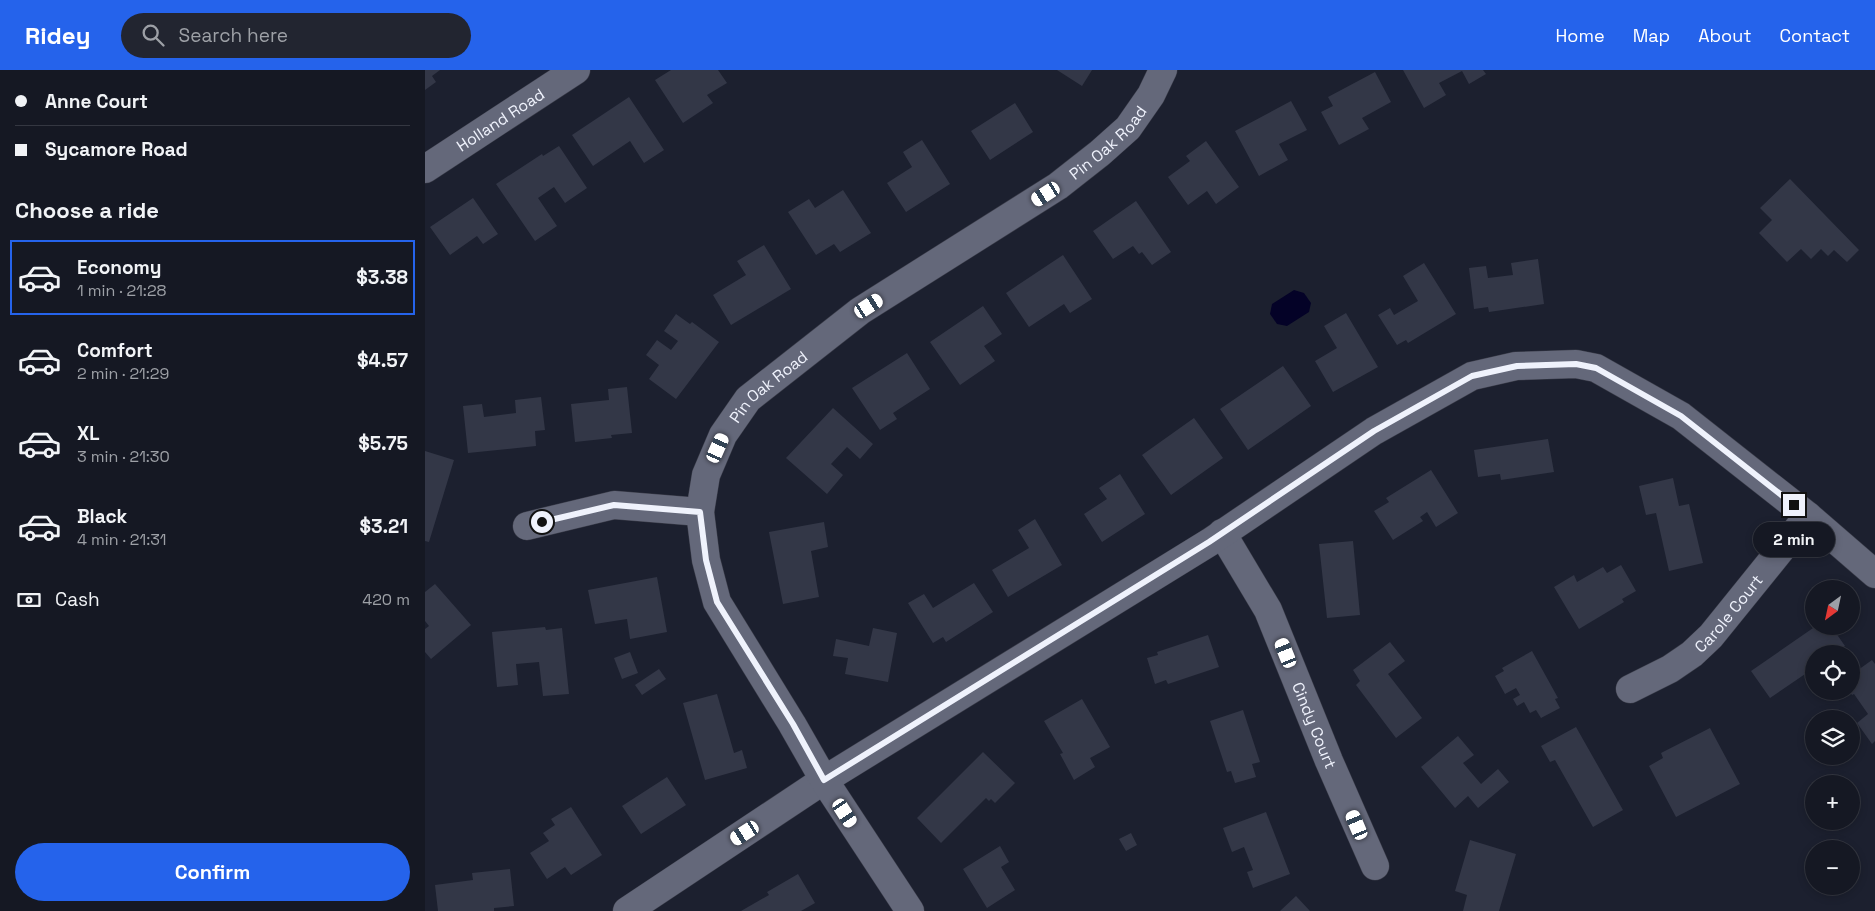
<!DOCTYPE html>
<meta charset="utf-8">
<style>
body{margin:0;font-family:"Space Grotesk",sans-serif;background:#222530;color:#f1f3f6;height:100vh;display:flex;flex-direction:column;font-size:19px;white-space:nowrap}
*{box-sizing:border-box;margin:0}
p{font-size:16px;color:#9da0a6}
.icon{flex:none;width:28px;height:28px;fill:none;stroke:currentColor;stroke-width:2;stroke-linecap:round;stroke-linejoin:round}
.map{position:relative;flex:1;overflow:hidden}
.panel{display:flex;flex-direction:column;background:#151823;width:425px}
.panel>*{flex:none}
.top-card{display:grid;align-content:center;height:110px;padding:0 15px;background:#151823}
.needle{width:32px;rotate:213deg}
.buttons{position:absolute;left:1380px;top:510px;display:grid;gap:10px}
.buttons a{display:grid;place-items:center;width:55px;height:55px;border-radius:50%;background:#151823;box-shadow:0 2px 8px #0003,0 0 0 1px #343741;font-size:25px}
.end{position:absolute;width:22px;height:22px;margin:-11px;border:6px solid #eff2fc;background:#111;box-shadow:0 0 0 2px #111}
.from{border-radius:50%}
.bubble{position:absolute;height:35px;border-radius:18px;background:#151823;box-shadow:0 2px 8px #0003,0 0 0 1px #343741;font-size:16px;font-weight:700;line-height:35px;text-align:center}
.car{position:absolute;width:15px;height:30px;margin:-15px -8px;border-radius:6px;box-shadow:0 0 4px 1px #0007;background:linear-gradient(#fff 24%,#345 0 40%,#fff 0 76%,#345 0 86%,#fff 0)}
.top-card b{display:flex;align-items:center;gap:18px;height:48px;font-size:19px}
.top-card b+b{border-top:1px solid #343741}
.top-card i{width:12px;height:12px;background:#f1f3f6}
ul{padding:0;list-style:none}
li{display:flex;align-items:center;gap:15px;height:75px;margin:0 10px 8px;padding:0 5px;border:2px solid transparent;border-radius:0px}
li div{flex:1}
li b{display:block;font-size:19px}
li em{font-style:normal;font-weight:700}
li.current{border-color:#2563eb}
li>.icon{width:45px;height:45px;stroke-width:1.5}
h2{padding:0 15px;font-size:22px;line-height:60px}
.pay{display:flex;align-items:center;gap:12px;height:55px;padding:0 15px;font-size:19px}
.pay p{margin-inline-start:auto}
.button{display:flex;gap:10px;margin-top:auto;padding:10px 15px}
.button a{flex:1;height:58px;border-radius:30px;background:#2563eb;color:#fff;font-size:20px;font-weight:700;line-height:58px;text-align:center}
header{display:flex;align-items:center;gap:30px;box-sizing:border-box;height:70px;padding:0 25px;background:#2563eb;color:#fff}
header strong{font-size:24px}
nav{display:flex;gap:28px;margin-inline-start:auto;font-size:18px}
.search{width:350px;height:45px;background:#222530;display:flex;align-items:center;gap:12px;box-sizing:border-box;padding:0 18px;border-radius:28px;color:#9da0a6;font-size:19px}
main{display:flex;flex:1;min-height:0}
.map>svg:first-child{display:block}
</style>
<header>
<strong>Ridey</strong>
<div class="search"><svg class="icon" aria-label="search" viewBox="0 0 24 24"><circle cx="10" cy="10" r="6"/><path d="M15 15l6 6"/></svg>Search here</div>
<nav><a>Home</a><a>Map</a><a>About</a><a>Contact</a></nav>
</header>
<main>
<section class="panel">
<div class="top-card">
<b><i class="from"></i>Anne Court</b>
<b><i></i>Sycamore Road</b>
</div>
<h2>Choose a ride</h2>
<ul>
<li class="current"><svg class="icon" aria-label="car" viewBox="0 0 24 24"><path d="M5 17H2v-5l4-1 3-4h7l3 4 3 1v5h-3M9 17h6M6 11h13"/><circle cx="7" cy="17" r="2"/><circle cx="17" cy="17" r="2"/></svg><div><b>Economy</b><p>1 min · 21:28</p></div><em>$3.38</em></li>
<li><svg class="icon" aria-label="car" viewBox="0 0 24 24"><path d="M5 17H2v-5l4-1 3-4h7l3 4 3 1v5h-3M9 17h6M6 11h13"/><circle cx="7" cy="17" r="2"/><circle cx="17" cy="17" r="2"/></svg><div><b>Comfort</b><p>2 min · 21:29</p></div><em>$4.57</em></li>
<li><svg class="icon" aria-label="car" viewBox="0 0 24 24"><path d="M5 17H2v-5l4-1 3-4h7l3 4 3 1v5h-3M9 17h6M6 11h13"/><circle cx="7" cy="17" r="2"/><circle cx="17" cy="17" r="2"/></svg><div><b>XL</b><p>3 min · 21:30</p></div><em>$5.75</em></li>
<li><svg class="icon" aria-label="car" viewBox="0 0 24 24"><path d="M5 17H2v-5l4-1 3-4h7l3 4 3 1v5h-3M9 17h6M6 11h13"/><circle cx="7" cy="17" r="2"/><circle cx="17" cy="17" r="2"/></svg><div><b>Black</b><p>4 min · 21:31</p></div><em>$3.21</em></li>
</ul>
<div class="pay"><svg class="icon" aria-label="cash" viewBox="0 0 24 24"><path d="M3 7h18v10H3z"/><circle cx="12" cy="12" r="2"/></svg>Cash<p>420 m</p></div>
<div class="button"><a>Confirm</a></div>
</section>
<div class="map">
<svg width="1450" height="841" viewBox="0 0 1450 841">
<rect width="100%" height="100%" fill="#1c202f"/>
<!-- water -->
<path fill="#040227" d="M 869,220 L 879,223 L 886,233 L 884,242 L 862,256 L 852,254 L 845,244 L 847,234 Z"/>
<!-- building -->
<path fill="#333747" d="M 0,0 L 15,0 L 7,6 L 11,12 L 0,20 Z
M 246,0 L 293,0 L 302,13 L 282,25 L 288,33 L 258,53 L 230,10 Z
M 632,0 L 667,0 L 657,16 Z
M 978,0 L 1058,0 L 1061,4 L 1044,14 L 1037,1 L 1014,13 L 1021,25 L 999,38 Z
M 950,2 L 966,32 L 937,48 L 944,59 L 914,75 L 896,42 L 908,36 L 903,27 Z
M 204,27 L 239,80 L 219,93 L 205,71 L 168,96 L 147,65 Z
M 866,31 L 882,60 L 854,74 L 863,90 L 834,106 L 810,61 Z
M 590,33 L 608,62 L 565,90 L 546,61 Z
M 497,70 L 525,114 L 481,142 L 462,113 L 487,97 L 478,82 Z
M 781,71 L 814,117 L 791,134 L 782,121 L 763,135 L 743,107 L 765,91 L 761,86 Z
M 134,76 L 162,118 L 140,133 L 129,117 L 113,128 L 132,156 L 110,171 L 71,114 L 117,84 L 118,86 Z
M 1365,109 L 1434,180 L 1422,192 L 1409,180 L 1403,186 L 1396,179 L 1386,189 L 1376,179 L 1362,192 L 1334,163 L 1347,150 L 1335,138 Z
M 418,120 L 446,163 L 415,182 L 409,174 L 391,185 L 363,142 L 384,129 L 390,138 Z
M 48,128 L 73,164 L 58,174 L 52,166 L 25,185 L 5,157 Z
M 711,131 L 746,182 L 727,195 L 717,182 L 714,184 L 708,176 L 688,189 L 668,161 Z
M 339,175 L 366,219 L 306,255 L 288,225 L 321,205 L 312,191 Z
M 638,185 L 667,229 L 645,243 L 639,234 L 604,257 L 581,223 Z
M 1113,189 L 1119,234 L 1064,242 L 1063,237 L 1049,239 L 1044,198 L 1061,196 L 1063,208 L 1088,205 L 1086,193 Z
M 999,193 L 1031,244 L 983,273 L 981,270 L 972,275 L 953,245 L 965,238 L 969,245 L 993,231 L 978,206 Z
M 558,236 L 577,264 L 559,276 L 570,291 L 535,315 L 505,272 Z
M 921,243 L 953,297 L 908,322 L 890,291 L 912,278 L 899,256 Z
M 251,244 L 265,254 L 267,252 L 294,272 L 251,329 L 224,309 L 234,295 L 221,285 L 232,270 L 246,280 L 253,271 L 239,261 Z
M 482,283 L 505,319 L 468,343 L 472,349 L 455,360 L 427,318 Z
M 858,296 L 886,336 L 823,380 L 795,339 Z
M 202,317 L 207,363 L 186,365 L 187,368 L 150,372 L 146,334 L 184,330 L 183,319 Z
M 116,327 L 120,360 L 110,361 L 111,376 L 43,383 L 38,336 L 57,334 L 59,347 L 91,343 L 90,330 Z
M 408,338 L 448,374 L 435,389 L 422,377 L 406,394 L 418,405 L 402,424 L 361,388 Z
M 769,348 L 798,388 L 746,425 L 717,385 Z
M 1123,369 L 1129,402 L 1076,410 L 1075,404 L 1053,407 L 1049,380 Z
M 0,381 L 29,390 L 4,472 L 0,471 Z
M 1006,400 L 1033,443 L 1011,457 L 1002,442 L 995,447 L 998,451 L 968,470 L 949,441 L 964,432 L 961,428 Z
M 695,404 L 720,444 L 677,472 L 659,444 L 682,429 L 674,418 Z
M 1248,408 L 1254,436 L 1264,434 L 1278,493 L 1244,501 L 1231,443 L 1221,445 L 1214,416 Z
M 610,449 L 637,495 L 583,527 L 567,500 L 604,478 L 593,460 Z
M 399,452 L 403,477 L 386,481 L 394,527 L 358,534 L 344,462 Z
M 928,471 L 935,545 L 902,548 L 894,474 Z
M 1196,495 L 1211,521 L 1197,529 L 1199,532 L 1154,559 L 1129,517 L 1149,505 L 1152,512 L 1178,497 L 1182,503 Z
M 232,507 L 242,562 L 205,569 L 202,549 L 170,554 L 163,520 Z
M 549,513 L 568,542 L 521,572 L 518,567 L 508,573 L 483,533 L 499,524 L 508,538 Z
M 10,514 L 46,555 L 6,589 L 0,582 L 0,559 L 4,556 L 0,551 L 0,522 Z
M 1391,556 L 1406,556 L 1420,576 L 1411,582 L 1412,584 L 1389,584 L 1389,598 L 1345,628 L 1326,601 Z
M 120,557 L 121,560 L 137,558 L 144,624 L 118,626 L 114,592 L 91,594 L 93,615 L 72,617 L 67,562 Z
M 448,558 L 472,563 L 463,612 L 420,604 L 423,588 L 408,586 L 411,569 L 444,576 Z
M 783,565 L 794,597 L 743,614 L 741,610 L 730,614 L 722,588 L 733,585 L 732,582 Z
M 965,572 L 980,591 L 963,604 L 997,648 L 971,668 L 931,615 L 935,611 L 928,600 Z
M 1107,581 L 1133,628 L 1130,629 L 1135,638 L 1116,648 L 1111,640 L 1105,643 L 1099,632 L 1092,636 L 1088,629 L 1095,625 L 1091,618 L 1080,624 L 1070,606 L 1079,601 L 1077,598 Z
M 205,582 L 213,603 L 197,609 L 189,588 Z
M 1447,590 L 1450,594 L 1450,671 L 1447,674 L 1432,653 L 1443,644 L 1429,624 L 1427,625 L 1424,621 L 1426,621 L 1426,605 Z
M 234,599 L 241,609 L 217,625 L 210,615 Z
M 292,624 L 309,683 L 317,680 L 322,698 L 280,710 L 258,633 Z
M 657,629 L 685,677 L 665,688 L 670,697 L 649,710 L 635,684 L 638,683 L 619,651 Z
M 818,640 L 835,692 L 827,694 L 831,707 L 810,713 L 806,701 L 802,702 L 785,651 Z
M 1151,657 L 1198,740 L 1168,757 L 1130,690 L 1125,692 L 1116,676 Z
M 1285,658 L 1315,714 L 1251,747 L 1224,696 L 1238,688 L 1236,683 Z
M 1033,666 L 1049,685 L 1038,693 L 1056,714 L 1073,699 L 1084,712 L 1053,738 L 1043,726 L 1030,738 L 996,697 Z
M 558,682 L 590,713 L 570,733 L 566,729 L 564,731 L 561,728 L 516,773 L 492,748 Z
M 242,707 L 261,735 L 216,764 L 197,736 Z
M 146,737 L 177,785 L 146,805 L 140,797 L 122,809 L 105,783 L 124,771 L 118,763 L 130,755 L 126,749 Z
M 841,742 L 865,804 L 828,818 L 822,802 L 828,800 L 819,777 L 807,782 L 798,758 Z
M 706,763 L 712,775 L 701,781 L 694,769 Z
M 1045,770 L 1091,784 L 1074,841 L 1038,841 L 1042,825 L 1030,821 Z
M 575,776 L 584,792 L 576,797 L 590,820 L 562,838 L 538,799 Z
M 85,799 L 89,836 L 69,838 L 69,841 L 13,841 L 10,815 L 48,810 L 47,803 Z
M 373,804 L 390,833 L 376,841 L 316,841 L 344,825 L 342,822 Z
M 871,826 L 885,841 L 855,841 Z"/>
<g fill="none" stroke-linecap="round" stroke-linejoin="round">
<!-- minor casing -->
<g stroke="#3a3c49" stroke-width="29">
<g id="minor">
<path id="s1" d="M 0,99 L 151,0"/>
<path d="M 102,456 L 189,435 L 275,442"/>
<path id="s2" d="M 797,463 L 843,540 L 904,691 L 950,796"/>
<path id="s3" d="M 1205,619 L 1245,599 L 1267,584 L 1286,566 L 1383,446"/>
<path d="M 202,841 L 399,710 L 785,472 L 949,361 L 1047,306 L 1091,296 L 1151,294 L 1171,298 L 1256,346 L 1383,446 L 1450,504"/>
<path id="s4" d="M 485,841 L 399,710 L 367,654 L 292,532 L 281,490 L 275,442 L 281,405 L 298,365 L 323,329 L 435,241 L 633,116 L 675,83 L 703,58 L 726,25 L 738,0"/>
</g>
</g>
<!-- minor -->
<use href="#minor" stroke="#64687a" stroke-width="28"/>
</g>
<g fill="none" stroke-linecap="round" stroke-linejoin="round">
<!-- route -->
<path stroke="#eff2fc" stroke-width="6" d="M 117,452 L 189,435 L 275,442 L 281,490 L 292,532 L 368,654 L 399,710 L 784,472 L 949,361 L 1047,306 L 1092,296 L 1151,294 L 1171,298 L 1256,346 L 1369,435"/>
</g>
<g text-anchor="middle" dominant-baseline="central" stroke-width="4" stroke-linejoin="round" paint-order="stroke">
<!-- street labels -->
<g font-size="16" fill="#eff2fc" stroke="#131625">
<text stroke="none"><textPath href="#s1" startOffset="90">Holland Road</textPath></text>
<text stroke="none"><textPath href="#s4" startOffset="1024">Pin Oak Road</textPath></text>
<text stroke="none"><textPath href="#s4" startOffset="604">Pin Oak Road</textPath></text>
<text stroke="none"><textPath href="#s3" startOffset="126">Carole Court</textPath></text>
<text stroke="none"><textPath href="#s2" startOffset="214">Cindy Court</textPath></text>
</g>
</g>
</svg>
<div class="buttons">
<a><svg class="needle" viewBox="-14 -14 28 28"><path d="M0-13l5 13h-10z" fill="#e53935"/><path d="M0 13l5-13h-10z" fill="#9da0a6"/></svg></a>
<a><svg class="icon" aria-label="locate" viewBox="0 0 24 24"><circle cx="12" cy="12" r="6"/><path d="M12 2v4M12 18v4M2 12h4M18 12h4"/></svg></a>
<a><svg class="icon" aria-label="layers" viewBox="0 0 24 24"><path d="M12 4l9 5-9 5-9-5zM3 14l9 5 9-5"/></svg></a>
<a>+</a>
<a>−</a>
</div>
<i class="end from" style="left:117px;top:452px"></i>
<i class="end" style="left:1369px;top:435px"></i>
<div class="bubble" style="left:1328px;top:452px;width:82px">2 min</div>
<i class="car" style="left:621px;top:124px;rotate:237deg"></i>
<i class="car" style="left:444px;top:236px;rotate:57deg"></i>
<i class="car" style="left:293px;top:378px;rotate:24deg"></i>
<i class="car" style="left:861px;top:583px;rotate:338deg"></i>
<i class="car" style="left:420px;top:743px;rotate:147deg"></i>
<i class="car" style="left:932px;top:755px;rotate:337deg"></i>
<i class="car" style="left:320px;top:763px;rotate:237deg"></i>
</div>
</main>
